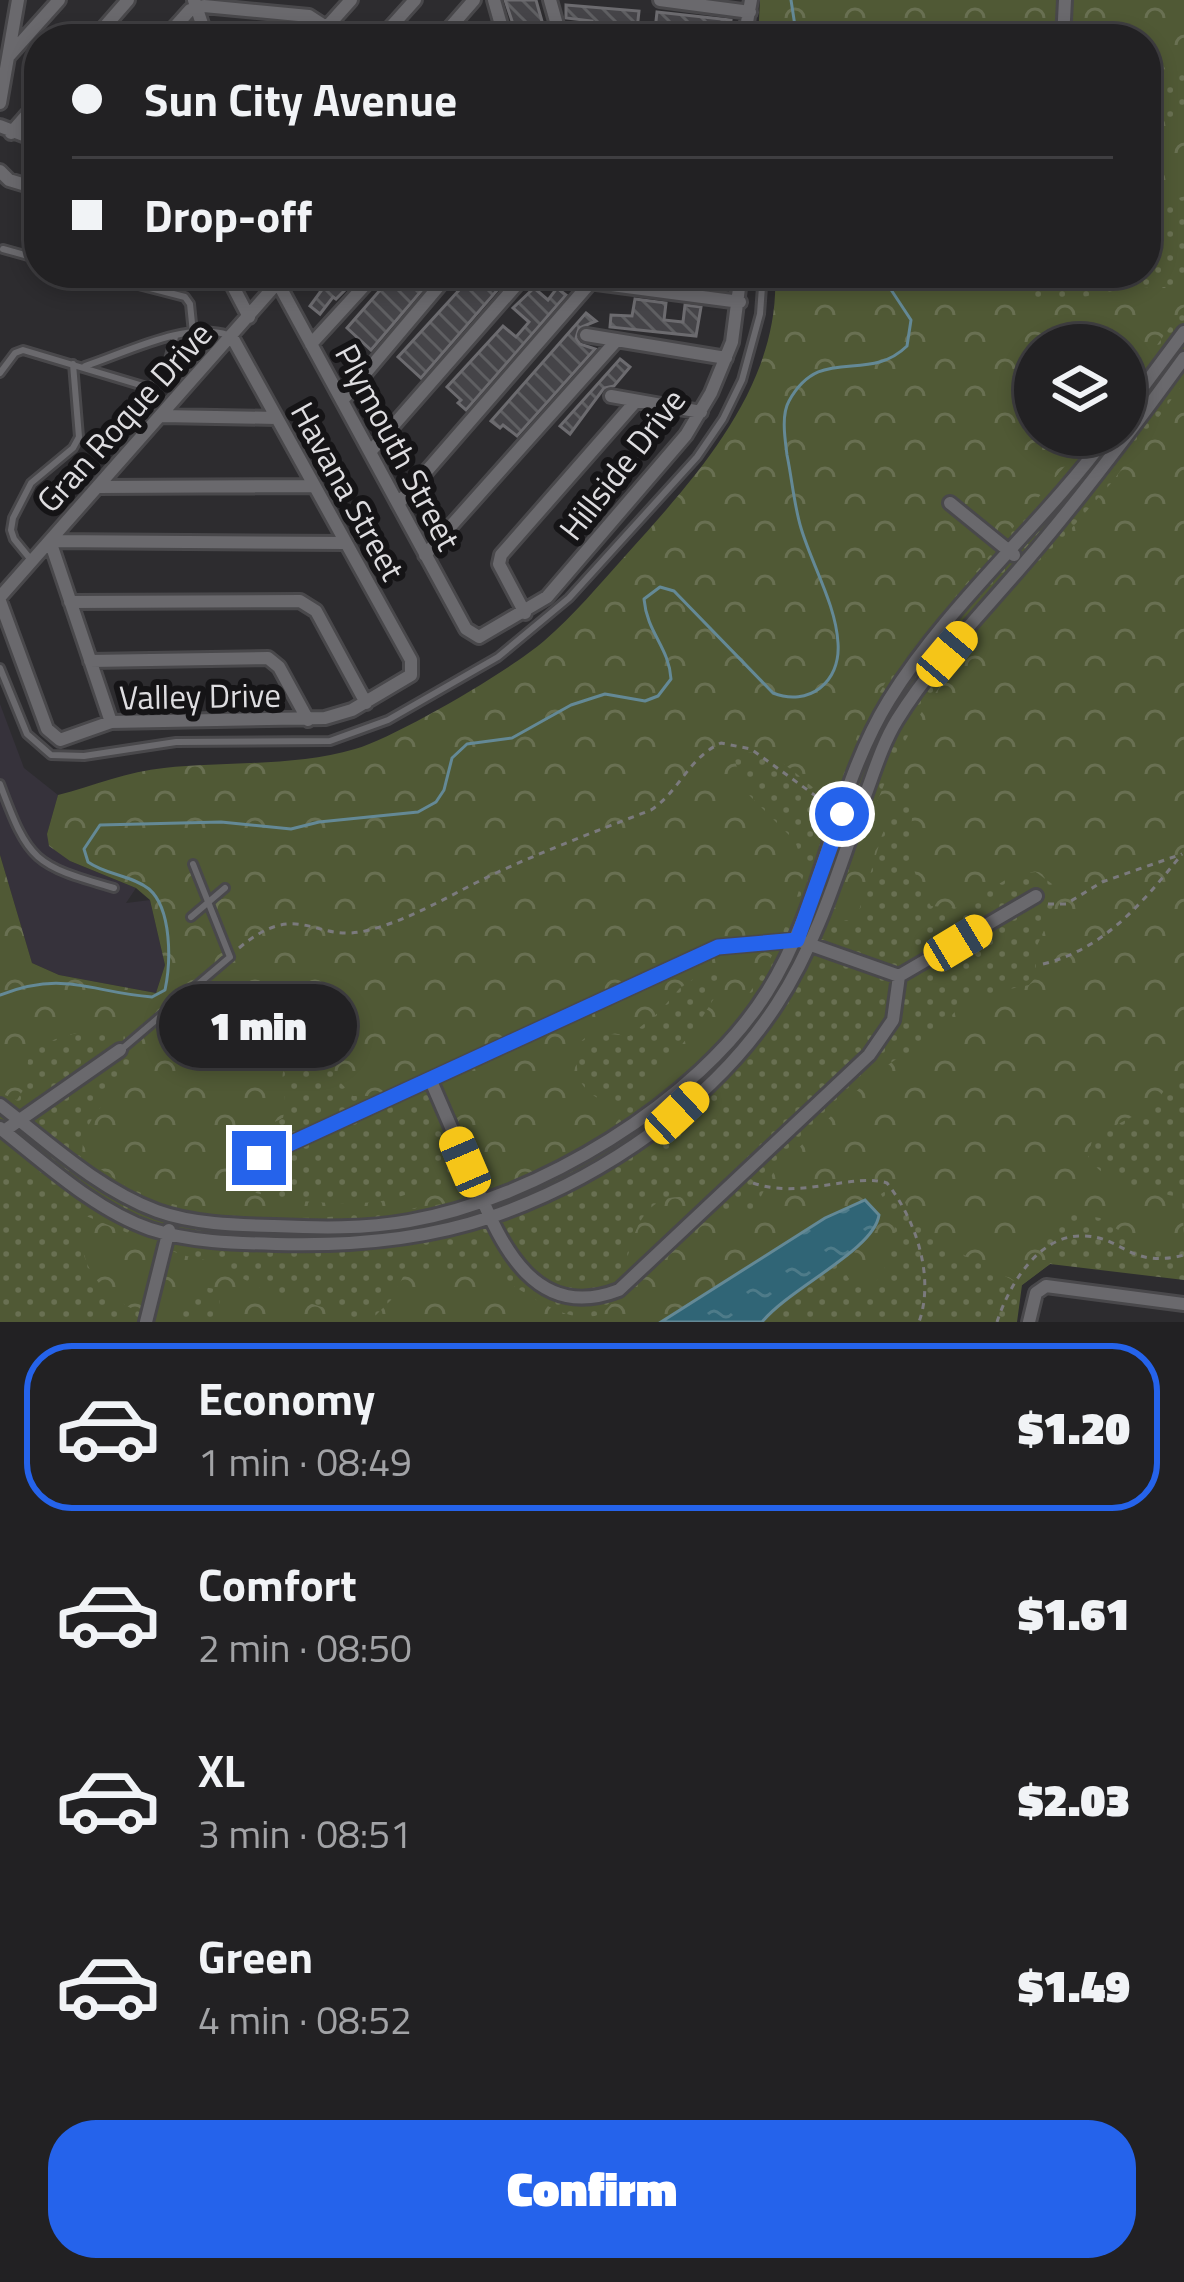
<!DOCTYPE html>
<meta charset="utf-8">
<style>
body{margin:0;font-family:"Titillium Web",sans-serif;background:#2e2e30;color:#f1f3f6;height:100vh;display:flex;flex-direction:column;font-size:45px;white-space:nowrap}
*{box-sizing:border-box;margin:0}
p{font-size:39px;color:#a2a3a6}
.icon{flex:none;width:66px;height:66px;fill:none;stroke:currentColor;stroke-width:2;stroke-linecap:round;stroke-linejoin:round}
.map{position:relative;height:1322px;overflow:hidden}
.drawer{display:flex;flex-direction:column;background:#222123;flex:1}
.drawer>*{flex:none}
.top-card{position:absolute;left:24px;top:24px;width:1137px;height:264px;border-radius:48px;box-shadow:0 6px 18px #0003,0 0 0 3px #3f3e41;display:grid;align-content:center;height:264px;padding:0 48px;background:#222123}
.fabs{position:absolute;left:1014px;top:324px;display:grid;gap:24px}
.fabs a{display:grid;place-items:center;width:132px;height:132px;border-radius:50%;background:#222123;box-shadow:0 6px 18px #0003,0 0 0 3px #3f3e41;font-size:60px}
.end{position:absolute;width:54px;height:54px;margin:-27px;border:15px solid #2563eb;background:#fff;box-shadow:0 0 0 6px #fff}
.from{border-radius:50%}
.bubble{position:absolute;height:84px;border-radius:42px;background:#222123;box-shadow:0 6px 18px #0003,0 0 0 3px #3f3e41;font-size:39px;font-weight:800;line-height:84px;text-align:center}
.car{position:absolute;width:36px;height:72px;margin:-36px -18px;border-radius:15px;box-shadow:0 0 9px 3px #0007;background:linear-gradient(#f5c518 24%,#345 0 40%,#f5c518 0 76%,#345 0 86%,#f5c518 0)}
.top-card b{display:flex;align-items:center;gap:42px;height:114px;font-size:45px}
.top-card b+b{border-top:3px solid #3f3e41}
.top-card i{width:30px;height:30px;background:#f1f3f6}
ul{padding:21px 0 0;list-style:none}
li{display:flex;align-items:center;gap:36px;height:168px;margin:0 24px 18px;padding:0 24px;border:6px solid transparent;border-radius:48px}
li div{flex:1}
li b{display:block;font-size:45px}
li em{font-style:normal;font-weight:800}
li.on{border-color:#2563eb}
li>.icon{width:108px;height:108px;stroke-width:1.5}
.action{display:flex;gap:24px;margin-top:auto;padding:24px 48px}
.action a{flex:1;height:138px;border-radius:48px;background:#2563eb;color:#fff;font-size:48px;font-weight:800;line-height:138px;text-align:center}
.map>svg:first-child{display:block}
</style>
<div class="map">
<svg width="1184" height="1322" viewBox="0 0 1184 1322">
<defs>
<pattern id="grass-dots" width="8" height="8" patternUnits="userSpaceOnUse" patternTransform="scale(3)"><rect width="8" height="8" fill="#505935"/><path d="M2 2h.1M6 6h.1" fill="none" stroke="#697052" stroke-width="1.8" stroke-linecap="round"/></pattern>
<pattern id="forest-crowns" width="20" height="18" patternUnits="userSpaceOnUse" patternTransform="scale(3)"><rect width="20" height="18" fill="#505935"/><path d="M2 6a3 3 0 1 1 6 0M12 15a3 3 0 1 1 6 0" fill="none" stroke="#697052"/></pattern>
<pattern id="water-ripples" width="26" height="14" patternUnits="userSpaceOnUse" patternTransform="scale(3)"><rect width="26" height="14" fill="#306576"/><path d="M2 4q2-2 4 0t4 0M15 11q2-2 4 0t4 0" fill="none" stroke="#4e7b89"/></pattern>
<pattern id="building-back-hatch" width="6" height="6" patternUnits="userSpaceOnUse" patternTransform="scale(3)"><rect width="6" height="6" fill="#454448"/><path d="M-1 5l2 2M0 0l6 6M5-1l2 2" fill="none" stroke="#5f5f62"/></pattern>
</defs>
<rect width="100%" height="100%" fill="#2d2c2f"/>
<!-- built -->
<path fill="#36323b" d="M 0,704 L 24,768 L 58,795 L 47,834 L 70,861 L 136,888 L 126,903 L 150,900 L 165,965 L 156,993 L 59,975 L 32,963 L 0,855 Z"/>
<!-- grass -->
<path fill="url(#grass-dots)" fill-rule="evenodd" d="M 1184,0 L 1184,1280 L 1050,1264 L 1022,1285 L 1017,1322 L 0,1322 L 0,1022 L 152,1004 L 352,850 L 898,273 L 1146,273 L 1146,39 ZM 1035,345 L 1125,345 L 1125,435 L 1035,435 Z"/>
<!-- forest -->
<path fill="url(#forest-crowns)" d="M 760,0 L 1184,0 L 1184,75 L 1160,68 L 1146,72 L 1146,39 L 758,39 Z
M 1178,116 L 1184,117 L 1184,198 L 1146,196 L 1146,123 L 1154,125 Z
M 775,273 L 1010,273 L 1033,298 L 1054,303 L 1123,289 L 1184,286 L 1184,307 L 1125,390 L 1125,345 L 1035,345 L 1035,435 L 1091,435 L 890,674 L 860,728 L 838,789 L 829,795 L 820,793 C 795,774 766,740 734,757 L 743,789 L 795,841 L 805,870 L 793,910 L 767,966 L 726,1029 L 656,1095 L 650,1094 L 646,1086 L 695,1029 L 726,979 L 717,972 L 698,976 L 680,988 L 659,1012 L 629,1036 L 592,1032 L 578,1044 C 572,1089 587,1092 623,1112 C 612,1141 535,1169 506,1184 L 494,1184 L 483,1174 L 443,1089 L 415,1081 L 378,1096 L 353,1096 L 339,1081 L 326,1052 L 307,1048 C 265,1072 292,1081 283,1118 L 237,1140 L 232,1162 L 233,1186 C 272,1201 340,1207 382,1201 C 410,1197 434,1177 463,1189 L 463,1195 L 454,1202 C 343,1220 167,1242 82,1152 C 86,1104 120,1100 135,1060 L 123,1033 C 89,1027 60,1034 29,1052 L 25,1087 L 17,1100 L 0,1093 L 0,855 L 32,963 L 59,975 L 156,993 L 165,965 L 150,900 L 136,888 L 70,861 L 49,846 L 47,834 L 58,795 C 93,786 129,771 164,768 C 226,761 294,767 355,749 C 398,736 509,671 544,641 C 574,615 600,584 626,555 C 696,477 781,386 775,273 Z
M 1184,382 L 1184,1063 L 1153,1106 L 1093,1137 L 1088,1156 C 1103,1186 1152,1190 1182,1198 L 1184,1237 L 1178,1249 L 1147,1249 L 1100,1218 L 1071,1213 L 1049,1228 L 1045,1252 L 1050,1264 L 1022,1285 C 989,1267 949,1251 920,1225 C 907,1214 907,1197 891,1187 L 881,1194 C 885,1203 892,1212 894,1222 C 900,1248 870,1317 846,1274 L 855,1251 L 877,1229 L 825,1218 L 661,1322 L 210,1322 L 219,1312 L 220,1290 L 199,1286 L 179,1318 C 136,1322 87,1288 82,1245 C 81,1237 85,1225 86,1216 L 182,1255 L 209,1261 L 259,1287 L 353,1317 L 373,1318 L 391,1300 L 404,1275 C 438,1269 471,1265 504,1281 C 530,1294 557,1318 588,1317 C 636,1315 615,1220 663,1200 C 695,1187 721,1220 752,1214 L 773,1173 L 873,1075 L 895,1060 L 920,1052 L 959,1007 L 987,994 L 1029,985 L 1036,977 L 1036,948 L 1051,915 L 1056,887 L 1036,872 L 1015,874 L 960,908 L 931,906 C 899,853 914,838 914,782 L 906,780 L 882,835 L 860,908 L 849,920 L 836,921 L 833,911 L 892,765 L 919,716 L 970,644 L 1113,481 Z"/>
<!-- water -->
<path fill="url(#water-ripples)" stroke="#648996" stroke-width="3" d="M 865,1200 L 879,1215 C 874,1250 791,1287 762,1322 L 661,1322 L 825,1218 Z"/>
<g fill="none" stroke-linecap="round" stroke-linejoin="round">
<!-- stream -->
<path stroke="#648996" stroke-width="3" d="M 791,0 L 797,39
M 0,995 C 65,970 89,992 152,997 L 165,990 C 171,962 172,909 149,889 C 131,875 106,875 88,862 L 84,849 L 100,825 L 221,822 L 291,829 L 319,822 L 418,812 L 436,802 L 444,790 L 452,758 L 467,744 L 512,738 L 571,705 L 605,694 L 645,701 L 658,696 L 671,679 C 669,647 647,633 644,599 L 660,587 L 674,591 L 773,693 C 808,707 841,683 838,643 C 836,605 812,565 801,528 C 794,505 792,479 787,455 C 785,439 781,415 789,401 C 821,343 867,385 907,346 L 911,320 L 880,273"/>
</g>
<!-- building -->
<path fill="url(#building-back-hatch)" stroke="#6c6b6f" stroke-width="3" d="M 505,0 L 536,0 L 547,39 L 518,39 Z
M 566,5 L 639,11 L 636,39 L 607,39 L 608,30 L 592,28 L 592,21 L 566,18 Z
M 657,12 L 731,20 L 729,39 L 654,39 Z
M 308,273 L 357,273 L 360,275 L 336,299 L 333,297 L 320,314 L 310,306 L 321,291 L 304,279 Z
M 395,273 L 434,276 L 371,350 L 347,328 Z
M 471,277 L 484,288 L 492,280 L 500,287 L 421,378 L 398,357 Z
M 534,288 L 548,300 L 557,288 L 566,295 L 466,410 L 458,403 L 461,400 L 447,387 L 503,326 L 516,337 L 529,322 L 513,308 Z
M 635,299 L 666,303 L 664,320 L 683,322 L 685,305 L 701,307 L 696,336 L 610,327 L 611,315 L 632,316 Z
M 586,313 L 596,321 L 579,328 L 576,338 L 580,344 L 595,349 L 517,436 L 503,425 L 500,428 L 491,421 Z
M 620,359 L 630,367 L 614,386 L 604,388 L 570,434 L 560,426 Z"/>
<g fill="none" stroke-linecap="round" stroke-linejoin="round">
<!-- service casing -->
<g stroke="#49484b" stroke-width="12">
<path id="service" d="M 3,249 L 39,259
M 92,273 L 185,297 L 190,304 L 193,333
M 85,366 C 126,353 185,321 228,335
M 0,373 L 15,353 L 23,350 L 150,388 L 165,375 L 175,337
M 32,561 L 14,539 L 11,530 L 13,518 L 31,483 L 73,448 L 79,437 L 73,364
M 0,668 L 27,734 L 51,755 L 84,756 L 176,742 L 330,741 L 388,720 L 498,657 L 569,598 L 697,457 L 723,419 L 742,380 L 760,314 L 763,273
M 0,784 C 29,862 34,865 114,888
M 191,917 L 225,888
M 123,1048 L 230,957 L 193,864"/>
</g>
<!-- minor casing -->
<g stroke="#49484b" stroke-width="18">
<path id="minor" d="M 194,0 L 207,39
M 494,0 L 505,39
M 550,0 L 561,39
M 660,0 L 750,12
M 94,39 L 128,0
M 164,39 L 190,10 L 204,6 L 309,16 L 326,27
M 316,39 L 351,0
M 380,39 L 415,0
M 440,39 L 474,0
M 744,39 L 751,0
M 1063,39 L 1065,0
M 8,57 L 59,0
M 0,103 L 18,0
M 0,126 L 39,141
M 11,133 L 39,101
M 0,171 L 9,180 L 39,189
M 226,273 L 249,317
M 521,273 L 740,302
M 278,283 L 466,629 L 479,637 L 547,597 L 686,435 L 711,393 L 732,342 L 741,273
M 586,335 L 726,358
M 311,344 L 376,273
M 611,396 L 701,412
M 342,401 L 450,273
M 1125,411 L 1184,332
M 162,416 L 276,418
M 370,452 L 526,274
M 98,487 L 314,486
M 950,503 L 1014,555
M 398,504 L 591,282
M 425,555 L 617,340
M 0,597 L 286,273
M 0,601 L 47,729 L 60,740 L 111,722 L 325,718 L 352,710 L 411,675 L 411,660 L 232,337
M 70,602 L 300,601 L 316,611 L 366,703
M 525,613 L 499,564 L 501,555 L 636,401
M 90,661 L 268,658 L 279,667 L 308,720
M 111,722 L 50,541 L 346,543
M 431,1081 C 446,1116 461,1151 476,1185 C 502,1247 536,1322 619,1290 L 869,1055 L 893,1020 L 899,976
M 0,1105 C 49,1143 98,1189 157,1211 C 193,1224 235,1225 274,1226 C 318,1228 365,1229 409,1221 C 536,1199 698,1102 767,992 C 824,902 834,789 889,700 C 949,603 1040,527 1108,435
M 0,1128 C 46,1164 95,1210 150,1229 C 190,1242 234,1243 276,1244 C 347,1246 423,1240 491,1217 C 601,1179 713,1103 777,1004 C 817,943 838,872 862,804 C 873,776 881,746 897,720 C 933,662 984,611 1028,559 C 1084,494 1134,427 1184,358
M 4,1131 L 120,1050
M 259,1158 L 718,947 L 797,940 L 899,976 L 1036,896
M 146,1322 L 169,1230
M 1029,1322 L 1036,1293 L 1046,1286 L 1184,1304"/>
</g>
<!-- path -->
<path stroke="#7b7a7d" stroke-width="3" stroke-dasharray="6 6" stroke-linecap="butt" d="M 1048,904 L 1066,904 L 1102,882 L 1182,854
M 239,948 C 300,897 314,945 369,930 C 413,919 455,892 496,873 C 546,850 599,830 651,810 C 679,792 688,758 721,743 L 751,749 L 831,807
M 1043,964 C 1105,949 1144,901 1182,854
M 753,1183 C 801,1200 855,1172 887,1183 C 916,1220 935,1277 919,1322
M 997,1322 C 1009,1285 1039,1233 1085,1236 C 1123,1237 1130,1269 1184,1255"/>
<!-- service -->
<use href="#service" stroke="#6a696d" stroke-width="6"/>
<!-- minor -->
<use href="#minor" stroke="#6a696d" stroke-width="12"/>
</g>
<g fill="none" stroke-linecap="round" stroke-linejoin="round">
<!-- route -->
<path stroke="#2563eb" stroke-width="15" d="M 259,1158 L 718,947 L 797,940 L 842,814"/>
</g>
<g text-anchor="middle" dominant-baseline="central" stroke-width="12" stroke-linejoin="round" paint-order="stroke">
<!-- street labels -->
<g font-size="33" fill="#dedde0" stroke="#151416">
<text transform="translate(124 417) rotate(-48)">Gran Roque Drive</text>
<text transform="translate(398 447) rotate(62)">Plymouth Street</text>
<text transform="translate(622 464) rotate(-52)">Hillside Drive</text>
<text transform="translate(348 491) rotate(61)">Havana Street</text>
<text transform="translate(200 696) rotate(-1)">Valley Drive</text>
</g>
</g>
</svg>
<div class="fabs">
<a><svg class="icon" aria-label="layers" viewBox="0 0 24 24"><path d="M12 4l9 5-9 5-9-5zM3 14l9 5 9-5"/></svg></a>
</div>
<i class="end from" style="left:842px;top:814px"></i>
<i class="end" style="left:259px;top:1158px"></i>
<div class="bubble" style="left:159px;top:984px;width:198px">1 min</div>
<i class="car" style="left:947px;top:654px;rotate:40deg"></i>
<i class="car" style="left:958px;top:943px;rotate:59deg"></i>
<i class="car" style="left:677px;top:1113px;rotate:47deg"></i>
<i class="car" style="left:465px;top:1162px;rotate:337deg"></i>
<div class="top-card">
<b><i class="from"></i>Sun City Avenue</b>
<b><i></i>Drop-off</b>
</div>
</div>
<section class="drawer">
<ul>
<li class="on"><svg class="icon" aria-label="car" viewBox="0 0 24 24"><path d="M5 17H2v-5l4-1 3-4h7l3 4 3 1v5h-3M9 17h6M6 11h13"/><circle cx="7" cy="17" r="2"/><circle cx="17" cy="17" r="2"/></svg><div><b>Economy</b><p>1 min · 08:49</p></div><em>$1.20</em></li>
<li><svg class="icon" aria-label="car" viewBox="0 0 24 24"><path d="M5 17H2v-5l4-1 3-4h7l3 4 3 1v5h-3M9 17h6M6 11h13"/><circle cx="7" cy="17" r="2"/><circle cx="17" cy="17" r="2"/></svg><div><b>Comfort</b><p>2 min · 08:50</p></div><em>$1.61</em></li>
<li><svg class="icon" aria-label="car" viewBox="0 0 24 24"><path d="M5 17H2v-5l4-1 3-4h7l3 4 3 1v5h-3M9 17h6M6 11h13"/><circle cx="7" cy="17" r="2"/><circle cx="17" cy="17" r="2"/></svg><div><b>XL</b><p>3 min · 08:51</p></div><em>$2.03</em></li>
<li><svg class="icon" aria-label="car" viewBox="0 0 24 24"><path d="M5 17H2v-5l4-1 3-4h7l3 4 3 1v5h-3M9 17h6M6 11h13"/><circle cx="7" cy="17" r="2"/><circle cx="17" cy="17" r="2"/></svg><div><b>Green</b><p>4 min · 08:52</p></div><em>$1.49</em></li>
</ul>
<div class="action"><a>Confirm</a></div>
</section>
